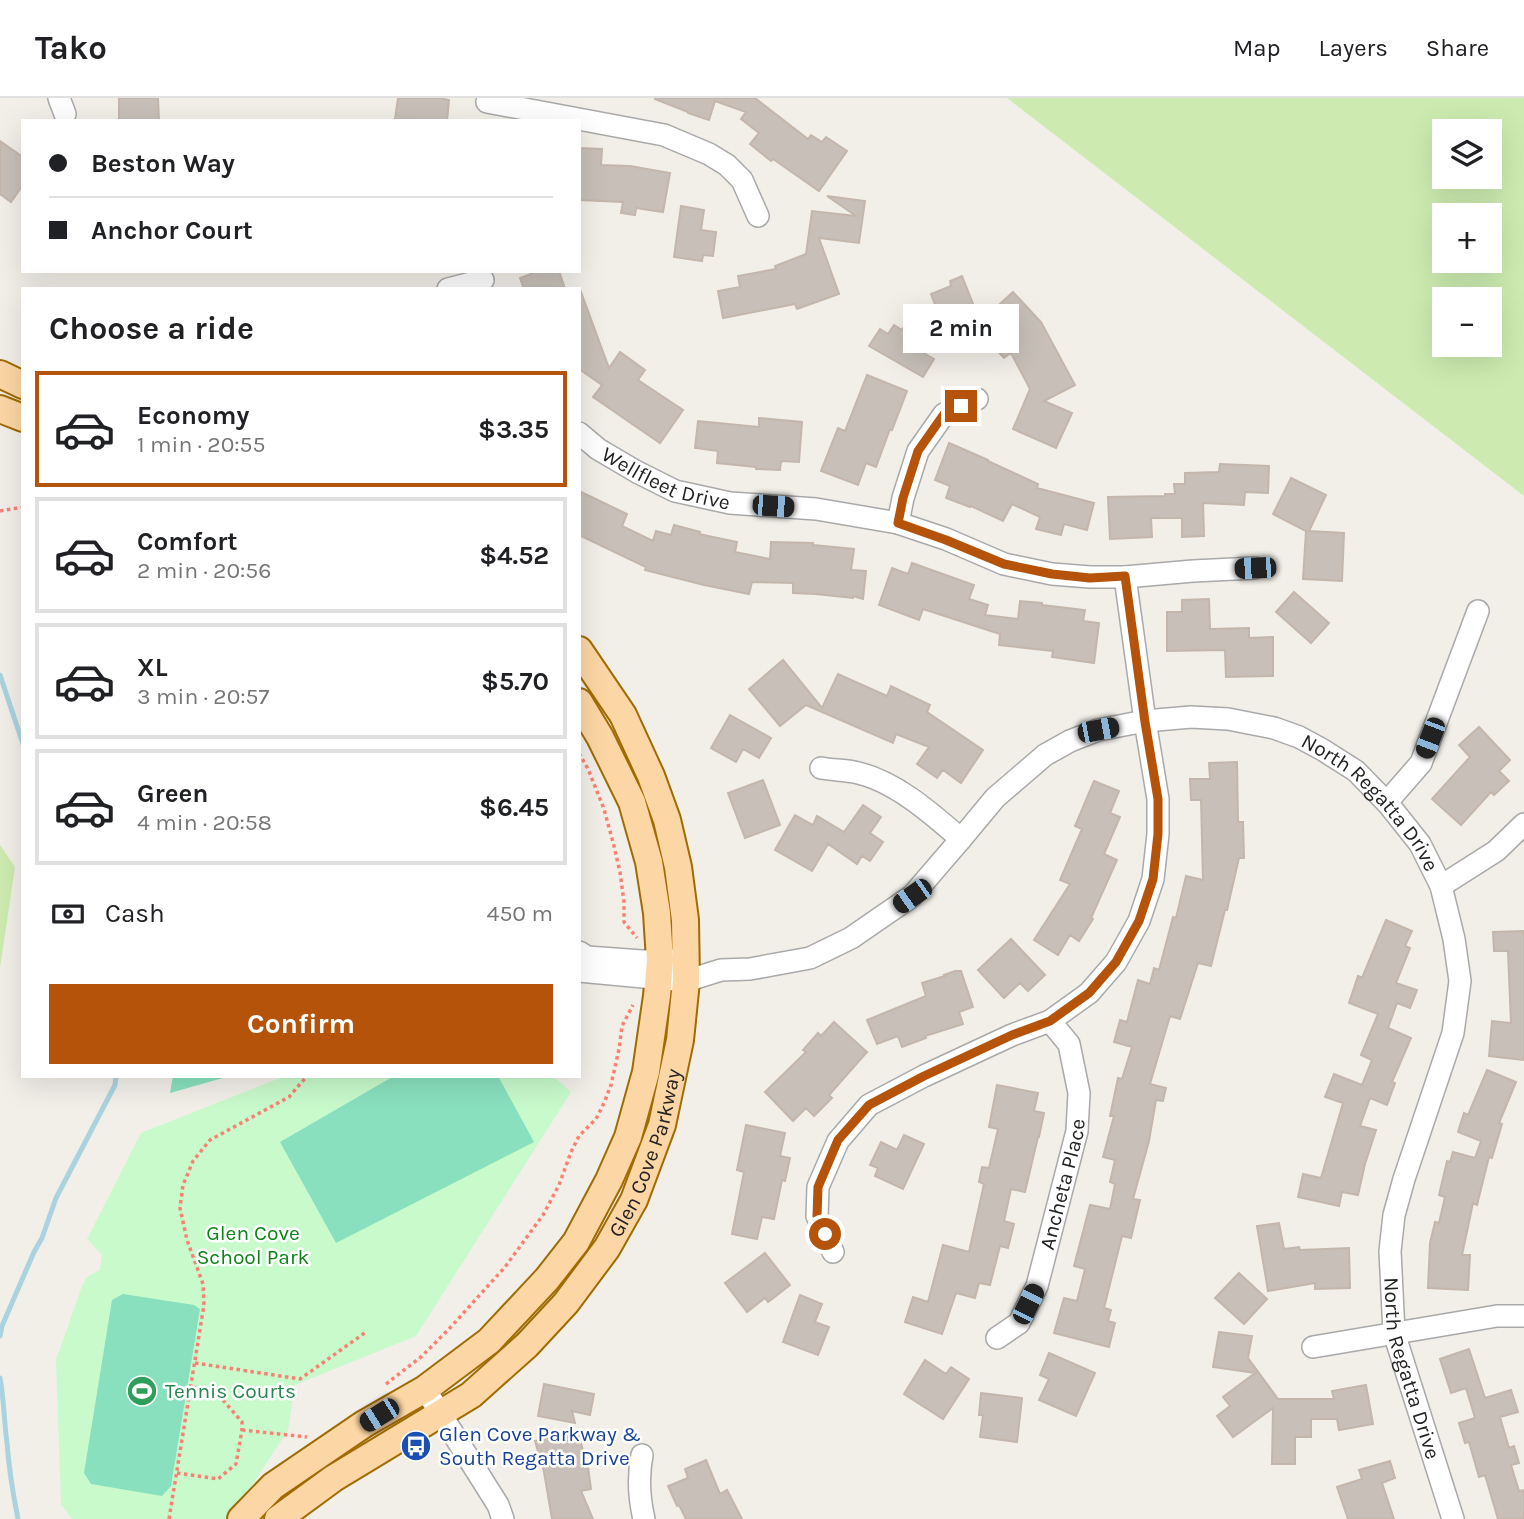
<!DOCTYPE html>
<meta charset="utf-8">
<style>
body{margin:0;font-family:Karla,sans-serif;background:#f6f6f6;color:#202124;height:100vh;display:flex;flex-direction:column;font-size:26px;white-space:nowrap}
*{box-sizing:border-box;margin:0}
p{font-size:23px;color:#757577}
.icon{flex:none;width:38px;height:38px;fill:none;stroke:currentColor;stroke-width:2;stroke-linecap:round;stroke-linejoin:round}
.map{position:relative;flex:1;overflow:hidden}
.details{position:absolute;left:21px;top:189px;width:560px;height:791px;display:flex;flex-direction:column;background:#fff;border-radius:0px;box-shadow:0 7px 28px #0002}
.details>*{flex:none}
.banner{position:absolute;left:21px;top:21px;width:560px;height:154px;border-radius:0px;box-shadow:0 7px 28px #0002;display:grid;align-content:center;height:154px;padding:0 28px;background:#fff}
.controls{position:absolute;left:1432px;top:21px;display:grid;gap:14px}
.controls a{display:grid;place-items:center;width:70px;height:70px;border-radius:0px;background:#fff;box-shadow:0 7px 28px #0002;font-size:35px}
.end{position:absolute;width:32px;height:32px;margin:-16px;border:9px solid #b45309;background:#fff;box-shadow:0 0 0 4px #fff}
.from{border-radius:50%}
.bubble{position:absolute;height:49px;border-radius:0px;background:#fff;box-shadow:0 7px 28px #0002;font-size:23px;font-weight:700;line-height:49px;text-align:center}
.car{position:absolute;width:21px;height:42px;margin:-21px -10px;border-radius:9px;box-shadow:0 0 5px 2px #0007;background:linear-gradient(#222 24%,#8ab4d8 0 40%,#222 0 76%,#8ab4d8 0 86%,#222 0)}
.banner b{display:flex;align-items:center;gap:24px;height:66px;font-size:26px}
.banner b+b{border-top:2px solid #e0e0e0}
.banner i{width:18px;height:18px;background:#202124}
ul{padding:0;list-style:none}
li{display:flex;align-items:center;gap:21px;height:116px;margin:0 14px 10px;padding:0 14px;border:4px solid #e0e0e0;border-radius:0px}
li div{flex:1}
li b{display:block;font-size:26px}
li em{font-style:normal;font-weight:700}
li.current{border-color:#b45309}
li>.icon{width:63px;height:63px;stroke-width:1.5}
h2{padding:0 28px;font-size:32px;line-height:84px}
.pay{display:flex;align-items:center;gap:18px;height:77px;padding:0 28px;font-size:26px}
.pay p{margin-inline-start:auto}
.button{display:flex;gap:14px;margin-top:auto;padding:14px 28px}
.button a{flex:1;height:80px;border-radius:0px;background:#b45309;color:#fff;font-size:28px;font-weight:700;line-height:80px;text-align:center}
header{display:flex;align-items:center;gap:42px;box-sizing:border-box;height:98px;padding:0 35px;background:#fff;border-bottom:2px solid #e0e0e0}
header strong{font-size:33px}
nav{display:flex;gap:38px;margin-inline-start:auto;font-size:24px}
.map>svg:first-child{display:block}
</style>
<header>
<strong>Tako</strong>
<nav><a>Map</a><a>Layers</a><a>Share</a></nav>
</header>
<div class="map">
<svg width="1524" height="1421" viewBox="0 0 1524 1421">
<rect width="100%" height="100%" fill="#f2efe9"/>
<!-- grass -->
<path fill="#cdebb0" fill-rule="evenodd" d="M 1007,0 L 1524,0 L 1524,398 ZM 1444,33 L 1489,33 L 1489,79 L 1444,79 ZM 1444,117 L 1489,117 L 1489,163 L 1444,163 ZM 1444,201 L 1489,201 L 1489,247 L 1444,247 Z
M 0,747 L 15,769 L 0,870 Z"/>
<!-- park -->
<path fill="#c8facc" d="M 285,978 L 553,978 L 571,994 L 416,1238 L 295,1287 L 288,1332 L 230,1421 L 72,1421 L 61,1406 L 56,1262 L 82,1188 L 87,1179 L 100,1172 L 102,1157 L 87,1141 L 141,1035 Z"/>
<!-- pitch -->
<path fill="#88e0be" d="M 173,978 L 230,978 L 170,995 Z
M 394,978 L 498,978 L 534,1044 L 336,1145 L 280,1044 Z
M 123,1196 L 194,1207 L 200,1211 L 171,1388 L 162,1398 L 91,1386 L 84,1375 L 112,1202 Z"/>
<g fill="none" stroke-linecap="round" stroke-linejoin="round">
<!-- stream -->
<path stroke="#aad3df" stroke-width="5" d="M 0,577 L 23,646
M 0,1238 L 2,1228 L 34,1154 L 42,1140 L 56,1100 L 115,987 L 116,978
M 0,1280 C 4,1301 4,1323 7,1345 C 9,1371 13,1396 18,1421"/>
</g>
<!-- building -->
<path fill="#c7bfb8" stroke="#c4b6ab" stroke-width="2" d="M 119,0 L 158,0 L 159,23 L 119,23 Z
M 398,0 L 439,0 L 449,2 L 447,23 L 395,21 Z
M 655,0 L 755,0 L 808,41 L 811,37 L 822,44 L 826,39 L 847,53 L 819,93 L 773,61 L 771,63 L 750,46 L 759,35 L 741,21 L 746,14 L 715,3 L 709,22 L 688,15 L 688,14 L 655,1 Z
M 0,43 L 23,59 L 23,87 L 11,104 L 0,96 Z
M 579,50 L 602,51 L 601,67 L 630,68 L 670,75 L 663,114 L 636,110 L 635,117 L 621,115 L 623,104 L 579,102 Z
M 827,98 L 865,103 L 859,145 L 819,140 L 839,196 L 797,211 L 795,206 L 723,220 L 718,193 L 740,189 L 738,178 L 776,171 L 775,168 L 806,156 L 812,113 L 856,118 Z
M 681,108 L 704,112 L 701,132 L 716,134 L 713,158 L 703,157 L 702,163 L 674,159 Z
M 530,173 L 559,173 L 565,191 L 524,191 L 520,180 L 531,176 Z
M 962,178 L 979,221 L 940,236 L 933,219 L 939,217 L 931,196 L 951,188 L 950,183 Z
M 581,194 L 609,270 L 620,254 L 645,272 L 638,282 L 683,312 L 660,345 L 593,299 L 602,287 L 579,271 L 579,195 Z
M 1013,194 L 1041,224 L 1075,287 L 1044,303 L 1072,315 L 1056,350 L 1013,331 L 1030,291 L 1011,255 L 1004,260 L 975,229 Z
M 906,225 L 931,239 L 910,247 L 934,261 L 923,279 L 869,248 L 880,231 L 888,236 L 894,227 L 902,232 Z
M 867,277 L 907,293 L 892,332 L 890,331 L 876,369 L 866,365 L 858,387 L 821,373 L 838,330 L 845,333 Z
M 759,320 L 802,324 L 799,364 L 781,363 L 780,372 L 756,371 L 756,369 L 717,365 L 718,353 L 695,350 L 698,323 L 759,329 Z
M 949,345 L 988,362 L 988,363 L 1038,386 L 1037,390 L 1094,405 L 1087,432 L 1064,426 L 1061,437 L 1036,431 L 1040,419 L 1012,406 L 1003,423 L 971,408 L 970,409 L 946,400 L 950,388 L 935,382 Z
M 1220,366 L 1269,368 L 1268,395 L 1245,394 L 1244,407 L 1203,405 L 1204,438 L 1182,439 L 1182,420 L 1151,420 L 1152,439 L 1110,441 L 1108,399 L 1165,398 L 1165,396 L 1175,396 L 1174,386 L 1185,386 L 1185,375 L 1219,374 Z
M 1291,380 L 1326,397 L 1309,433 L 1344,435 L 1342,483 L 1303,481 L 1306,433 L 1273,416 Z
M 579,393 L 627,416 L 622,428 L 653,443 L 656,433 L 671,437 L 674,427 L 700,434 L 699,436 L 737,444 L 735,454 L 770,461 L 771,444 L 813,445 L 813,447 L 854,451 L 851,472 L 866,473 L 863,501 L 853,498 L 853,500 L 815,496 L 793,495 L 793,485 L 752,484 L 749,496 L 704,487 L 645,472 L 646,469 L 579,437 Z
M 912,465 L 974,487 L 969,501 L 988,507 L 985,517 L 1018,521 L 1020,503 L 1042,505 L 1042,507 L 1085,512 L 1083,523 L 1099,525 L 1094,565 L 1052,559 L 1053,553 L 999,547 L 1000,536 L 923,511 L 919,522 L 879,507 L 892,470 L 908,476 Z
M 1294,494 L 1329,525 L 1311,545 L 1276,514 Z
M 1209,501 L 1210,531 L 1249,530 L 1249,540 L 1273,539 L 1273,578 L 1226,579 L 1225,552 L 1167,553 L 1167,514 L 1182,514 L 1182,502 Z
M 783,562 L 822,610 L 838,576 L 887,598 L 891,588 L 930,607 L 927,614 L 983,652 L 961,685 L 943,672 L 937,680 L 917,666 L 929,649 L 896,636 L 893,645 L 806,607 L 780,628 L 749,591 Z
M 730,617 L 771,640 L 759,660 L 743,651 L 736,664 L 711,650 Z
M 1479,629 L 1510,662 L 1499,673 L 1509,683 L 1494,697 L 1491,694 L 1461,727 L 1432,701 L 1470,659 L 1459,647 Z
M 1237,664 L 1238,724 L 1243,724 L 1244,760 L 1239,760 L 1227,812 L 1225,812 L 1211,868 L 1198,865 L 1180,921 L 1170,918 L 1150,986 L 1166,990 L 1163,1003 L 1156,1002 L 1149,1043 L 1133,1101 L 1140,1102 L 1131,1140 L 1122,1138 L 1104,1210 L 1111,1212 L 1108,1223 L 1115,1225 L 1109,1249 L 1054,1235 L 1064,1200 L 1077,1203 L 1085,1171 L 1074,1168 L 1090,1107 L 1110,1111 L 1115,1086 L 1110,1084 L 1115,1062 L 1103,1059 L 1114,1018 L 1110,1018 L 1118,980 L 1122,981 L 1132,949 L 1114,944 L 1120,922 L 1127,924 L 1138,882 L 1150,886 L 1154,870 L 1159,872 L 1173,819 L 1176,820 L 1186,778 L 1203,782 L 1201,702 L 1191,702 L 1190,681 L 1210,681 L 1209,665 Z
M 763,682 L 780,727 L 745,740 L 728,695 Z
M 1094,683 L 1119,693 L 1110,715 L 1120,719 L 1104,756 L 1117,762 L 1091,820 L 1093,821 L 1079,843 L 1070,837 L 1058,857 L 1034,842 L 1070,786 L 1060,782 L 1082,731 L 1075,728 Z
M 863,707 L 881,719 L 870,735 L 883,744 L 870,763 L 862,758 L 857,766 L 828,746 L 812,773 L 775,752 L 795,717 L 813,727 L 817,718 L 844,734 Z
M 1386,822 L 1412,833 L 1405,848 L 1410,850 L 1396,885 L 1417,892 L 1410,910 L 1397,905 L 1388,930 L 1411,940 L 1392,984 L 1395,985 L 1387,1007 L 1370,1000 L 1360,1028 L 1376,1032 L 1365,1066 L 1358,1097 L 1342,1094 L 1339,1108 L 1298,1099 L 1303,1076 L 1321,1080 L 1343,1005 L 1325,999 L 1334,976 L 1362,987 L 1372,962 L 1361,957 L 1378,916 L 1349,905 L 1358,878 L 1362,880 Z
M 1524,833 L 1524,962 L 1489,958 L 1492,923 L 1511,925 L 1508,853 L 1494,853 L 1493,834 Z
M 1011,841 L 1045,877 L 1028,893 L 1020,885 L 1004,900 L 978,872 Z
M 955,873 L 961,873 L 973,909 L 959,914 L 963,926 L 925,938 L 926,940 L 902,949 L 898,938 L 877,946 L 867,922 L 926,898 L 922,885 L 945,878 L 944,877 Z
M 834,924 L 867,954 L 829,997 L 832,1000 L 814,1018 L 806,1010 L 793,1023 L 765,994 L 806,954 L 803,952 L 818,935 L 821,938 Z
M 1487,972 L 1516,984 L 1499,1025 L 1502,1026 L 1492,1060 L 1489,1059 L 1477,1107 L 1473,1105 L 1462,1157 L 1470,1157 L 1468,1192 L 1428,1190 L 1430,1145 L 1435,1124 L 1439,1125 L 1445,1099 L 1439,1097 L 1447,1063 L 1450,1064 L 1453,1054 L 1475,1060 L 1481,1043 L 1458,1034 L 1464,1015 L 1468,1017 Z
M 997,987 L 1038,995 L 1034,1013 L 1044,1015 L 1039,1039 L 1038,1039 L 1025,1094 L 1011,1091 L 1004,1123 L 1014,1126 L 1008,1150 L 1000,1148 L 990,1187 L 979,1185 L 975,1200 L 956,1195 L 942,1236 L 905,1224 L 913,1199 L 928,1204 L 943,1147 L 969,1154 L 984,1086 L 979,1084 L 982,1069 L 989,1070 L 998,1031 L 989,1029 Z
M 746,1027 L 785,1035 L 780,1058 L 790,1060 L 785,1083 L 782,1082 L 774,1121 L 762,1119 L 757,1141 L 732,1136 L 744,1074 L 737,1072 Z
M 904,1037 L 924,1046 L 903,1091 L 875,1078 L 878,1070 L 870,1067 L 881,1044 L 897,1052 Z
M 1279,1125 L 1284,1151 L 1299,1149 L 1300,1152 L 1349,1150 L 1350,1190 L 1315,1191 L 1315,1185 L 1268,1193 L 1257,1128 Z
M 765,1155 L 790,1187 L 768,1204 L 765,1200 L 747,1214 L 725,1185 Z
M 1239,1175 L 1267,1201 L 1244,1226 L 1215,1200 Z
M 800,1197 L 822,1206 L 815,1224 L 829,1229 L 818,1257 L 783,1244 Z
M 1219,1234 L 1252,1238 L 1248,1260 L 1278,1301 L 1334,1301 L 1332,1293 L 1366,1287 L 1373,1326 L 1339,1332 L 1337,1321 L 1311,1321 L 1311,1339 L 1295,1339 L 1295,1366 L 1272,1366 L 1273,1310 L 1233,1339 L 1217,1318 L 1230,1308 L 1223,1299 L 1255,1275 L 1213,1269 Z
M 1469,1251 L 1485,1300 L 1511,1292 L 1518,1314 L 1500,1319 L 1509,1350 L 1514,1348 L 1519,1365 L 1511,1367 L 1519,1393 L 1524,1392 L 1524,1421 L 1498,1421 L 1485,1377 L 1479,1379 L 1469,1344 L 1465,1345 L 1459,1325 L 1475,1320 L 1466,1290 L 1451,1295 L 1440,1261 Z
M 1049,1255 L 1095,1275 L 1076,1318 L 1039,1302 L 1049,1281 L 1040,1277 Z
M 925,1262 L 946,1276 L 951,1269 L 969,1281 L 943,1321 L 904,1296 Z
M 544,1286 L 594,1296 L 590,1317 L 572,1313 L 575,1325 L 538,1318 Z
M 981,1295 L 1022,1300 L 1017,1344 L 980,1339 L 983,1317 L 979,1317 Z
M 577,1332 L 588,1369 L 591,1391 L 581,1393 L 593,1421 L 552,1421 L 544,1374 L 535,1343 Z
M 706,1362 L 720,1396 L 727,1392 L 742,1421 L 686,1421 L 679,1407 L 677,1408 L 668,1388 L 688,1380 L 685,1371 Z
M 1390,1363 L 1395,1380 L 1382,1385 L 1394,1421 L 1348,1421 L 1337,1389 L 1362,1381 L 1359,1372 Z"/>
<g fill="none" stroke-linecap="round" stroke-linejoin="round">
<!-- minor casing -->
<g stroke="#a9a9a9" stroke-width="24">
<g id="minor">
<path d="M 59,0 L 65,16"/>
<path d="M 487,4 L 664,37 L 709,56 L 727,67 L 742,82 L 758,118"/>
<path d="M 448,191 L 483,182"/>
<path id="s1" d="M 579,335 L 598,351 L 637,374 L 675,393 L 730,405 L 816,411 L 898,425 L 946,441 L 1004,466 L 1052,476 L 1090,479 L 1125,479 L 1193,473 L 1255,470"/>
<path d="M 898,425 L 903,400 L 918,353 L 944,316 L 977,301"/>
<path d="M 821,670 C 832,672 843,672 854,674 C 894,682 931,715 961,741"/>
<path d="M 1387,704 L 1421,665 L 1478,513"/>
<path d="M 1441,788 L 1496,753 L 1524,726"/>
<path d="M 579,854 L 587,859 L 642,863 L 675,862"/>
<path id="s2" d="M 579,873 L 686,883 L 721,872 L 750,871 L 810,860 L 851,840 L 912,798 L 961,741 L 995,700 L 1045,657 L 1070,643 L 1098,632 L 1145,623 L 1191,619 L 1228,621 L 1274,630 L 1299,639 L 1323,652 L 1356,673 L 1389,707 L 1420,746 L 1441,788 L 1454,841 L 1460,883 L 1453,935 L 1404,1081 L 1394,1117 L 1390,1153 L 1394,1235 L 1453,1421"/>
<path d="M 833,1154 L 817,1118 L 818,1089 L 838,1043 L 869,1007 L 924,978 L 1012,937 L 1050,923 L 1089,895 L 1116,864 L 1139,823 L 1153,781 L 1158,736 L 1158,701 L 1145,623 L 1125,479"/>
<path id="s3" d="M 997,1240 L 1019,1225 L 1037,1188 L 1077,1033 L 1079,995 L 1069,946 L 1050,923"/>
<path d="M 1313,1249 L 1497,1218 L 1524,1218"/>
<path d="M 425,1291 L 498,1407 L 503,1421"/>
<path d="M 642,1357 C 638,1378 639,1400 644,1421"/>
</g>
</g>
<!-- major casing -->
<g stroke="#a06b00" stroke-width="30">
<g id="major">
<path d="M 0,276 L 23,287"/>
<path d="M 0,311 L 23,320"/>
<path d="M 241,1421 L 273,1388 L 364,1326 L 425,1291 L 489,1243 L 547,1181 L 576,1144 L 609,1082 L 628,1039 L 646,974 L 657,898 L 660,862 L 657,815 L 649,764 L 632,704 L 600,639 L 579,604"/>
<path id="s4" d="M 278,1421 L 334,1380 L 471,1297 L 527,1247 L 566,1205 L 607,1150 L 634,1102 L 662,1027 L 680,942 L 686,883 L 685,822 L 678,769 L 667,722 L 651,678 L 623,617 L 579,552"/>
</g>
</g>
<!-- path -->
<path stroke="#fa8072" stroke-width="3.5" stroke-dasharray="3.5 3.5" stroke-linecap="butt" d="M 0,413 L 23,409
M 579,655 L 588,671 L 604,711 L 614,748 L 620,774 L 624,804 L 624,824 L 637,840
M 195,1265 L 300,1281 L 366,1234
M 386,1286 L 421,1259 L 449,1231 L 505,1169 L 543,1117 L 559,1087 L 571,1054 L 579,1038 L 596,1021 L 604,1005 L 611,987 L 619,951 L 622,928 L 633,907
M 242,1332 L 307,1339
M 177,1375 L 218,1381 L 236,1366 L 242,1332 L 242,1324 L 215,1293 L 191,1289
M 169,1421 L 204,1207 L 203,1186 L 187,1142 L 180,1110 L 183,1087 L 193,1063 L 210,1042 L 289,999 L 307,978"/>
<!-- minor -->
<use href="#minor" stroke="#fff" stroke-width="21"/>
<!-- major -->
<use href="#major" stroke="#fcd6a4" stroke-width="26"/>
</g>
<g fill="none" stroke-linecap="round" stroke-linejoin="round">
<!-- route -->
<path stroke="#b45309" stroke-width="9" d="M 825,1136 L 817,1118 L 818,1089 L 838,1042 L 869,1007 L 924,978 L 1012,937 L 1050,923 L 1089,895 L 1116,864 L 1139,823 L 1153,781 L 1158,736 L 1158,701 L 1145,624 L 1125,478 L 1090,480 L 1052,476 L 1004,466 L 946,442 L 898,425 L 903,400 L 918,353 L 944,316 L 961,308"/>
</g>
<!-- icons -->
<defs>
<g id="stadium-disc" transform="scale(1.575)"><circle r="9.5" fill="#2e9e5b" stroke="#fff"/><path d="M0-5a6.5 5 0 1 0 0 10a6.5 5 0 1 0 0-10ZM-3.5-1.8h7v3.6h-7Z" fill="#fff"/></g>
<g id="bus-disc" transform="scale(1.575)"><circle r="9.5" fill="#1a4fb4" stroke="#fff"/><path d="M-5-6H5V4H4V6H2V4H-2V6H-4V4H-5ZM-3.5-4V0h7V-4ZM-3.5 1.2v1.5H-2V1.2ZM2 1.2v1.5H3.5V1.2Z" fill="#fff"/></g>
</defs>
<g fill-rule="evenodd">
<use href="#stadium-disc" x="142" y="1293"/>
<use href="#bus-disc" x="416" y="1348"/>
</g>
<g text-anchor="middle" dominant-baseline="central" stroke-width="5" stroke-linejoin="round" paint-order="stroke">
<!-- street labels -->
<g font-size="21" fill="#222" stroke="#fff">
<text stroke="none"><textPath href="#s1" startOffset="100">Wellfleet Drive</textPath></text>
<text stroke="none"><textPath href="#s2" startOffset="910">North Regatta Drive</textPath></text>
<text stroke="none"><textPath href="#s4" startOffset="534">Glen Cove Parkway</textPath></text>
<text stroke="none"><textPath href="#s3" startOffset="173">Ancheta Place</textPath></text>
<text stroke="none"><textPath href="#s2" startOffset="1519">North Regatta Drive</textPath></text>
</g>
<!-- park labels -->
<g font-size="21" fill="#0c8416" stroke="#fff">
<text x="253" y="1135">Glen Cove<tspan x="253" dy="24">School Park</tspan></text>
</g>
<!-- leisure labels -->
<g font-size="21" fill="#27864d" stroke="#fff" text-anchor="start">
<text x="165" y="1293">Tennis Courts</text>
</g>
<!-- transit labels -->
<g font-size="21" fill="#164399" stroke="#fff" text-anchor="start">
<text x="439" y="1336">Glen Cove Parkway &amp;<tspan x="439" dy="24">South Regatta Drive</tspan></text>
</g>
</g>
</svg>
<div class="controls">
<a><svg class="icon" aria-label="layers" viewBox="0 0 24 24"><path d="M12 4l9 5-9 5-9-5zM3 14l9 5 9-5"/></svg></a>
<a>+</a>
<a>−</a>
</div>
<i class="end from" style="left:825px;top:1136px"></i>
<i class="end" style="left:961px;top:308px"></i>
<div class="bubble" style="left:903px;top:206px;width:116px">2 min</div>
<i class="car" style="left:773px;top:408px;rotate:94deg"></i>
<i class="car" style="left:1255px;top:470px;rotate:268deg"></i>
<i class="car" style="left:1098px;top:632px;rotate:79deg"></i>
<i class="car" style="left:1430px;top:640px;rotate:201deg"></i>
<i class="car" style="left:912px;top:798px;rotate:235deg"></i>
<i class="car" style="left:1028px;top:1206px;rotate:26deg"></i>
<i class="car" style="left:379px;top:1317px;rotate:238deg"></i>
<div class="banner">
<b><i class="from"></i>Beston Way</b>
<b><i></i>Anchor Court</b>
</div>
<section class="details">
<h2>Choose a ride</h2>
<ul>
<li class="current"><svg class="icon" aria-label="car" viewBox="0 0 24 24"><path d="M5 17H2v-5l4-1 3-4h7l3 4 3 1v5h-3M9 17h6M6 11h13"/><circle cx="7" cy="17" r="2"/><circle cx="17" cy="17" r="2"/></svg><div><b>Economy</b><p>1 min · 20:55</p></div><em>$3.35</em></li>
<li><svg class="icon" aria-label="car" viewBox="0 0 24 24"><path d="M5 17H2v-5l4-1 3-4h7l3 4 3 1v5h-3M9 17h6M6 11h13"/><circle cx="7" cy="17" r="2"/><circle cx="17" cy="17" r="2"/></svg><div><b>Comfort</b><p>2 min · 20:56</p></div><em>$4.52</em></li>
<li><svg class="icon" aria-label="car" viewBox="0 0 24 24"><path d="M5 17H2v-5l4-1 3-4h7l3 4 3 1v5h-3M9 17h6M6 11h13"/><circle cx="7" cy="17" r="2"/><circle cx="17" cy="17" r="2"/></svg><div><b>XL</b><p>3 min · 20:57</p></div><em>$5.70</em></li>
<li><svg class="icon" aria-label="car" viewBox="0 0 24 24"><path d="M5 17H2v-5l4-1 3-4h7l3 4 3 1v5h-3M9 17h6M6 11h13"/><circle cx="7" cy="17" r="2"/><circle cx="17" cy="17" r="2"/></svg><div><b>Green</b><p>4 min · 20:58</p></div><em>$6.45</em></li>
</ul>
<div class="pay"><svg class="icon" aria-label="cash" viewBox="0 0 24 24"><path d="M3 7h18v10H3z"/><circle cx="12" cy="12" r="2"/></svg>Cash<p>450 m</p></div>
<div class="button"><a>Confirm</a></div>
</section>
</div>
